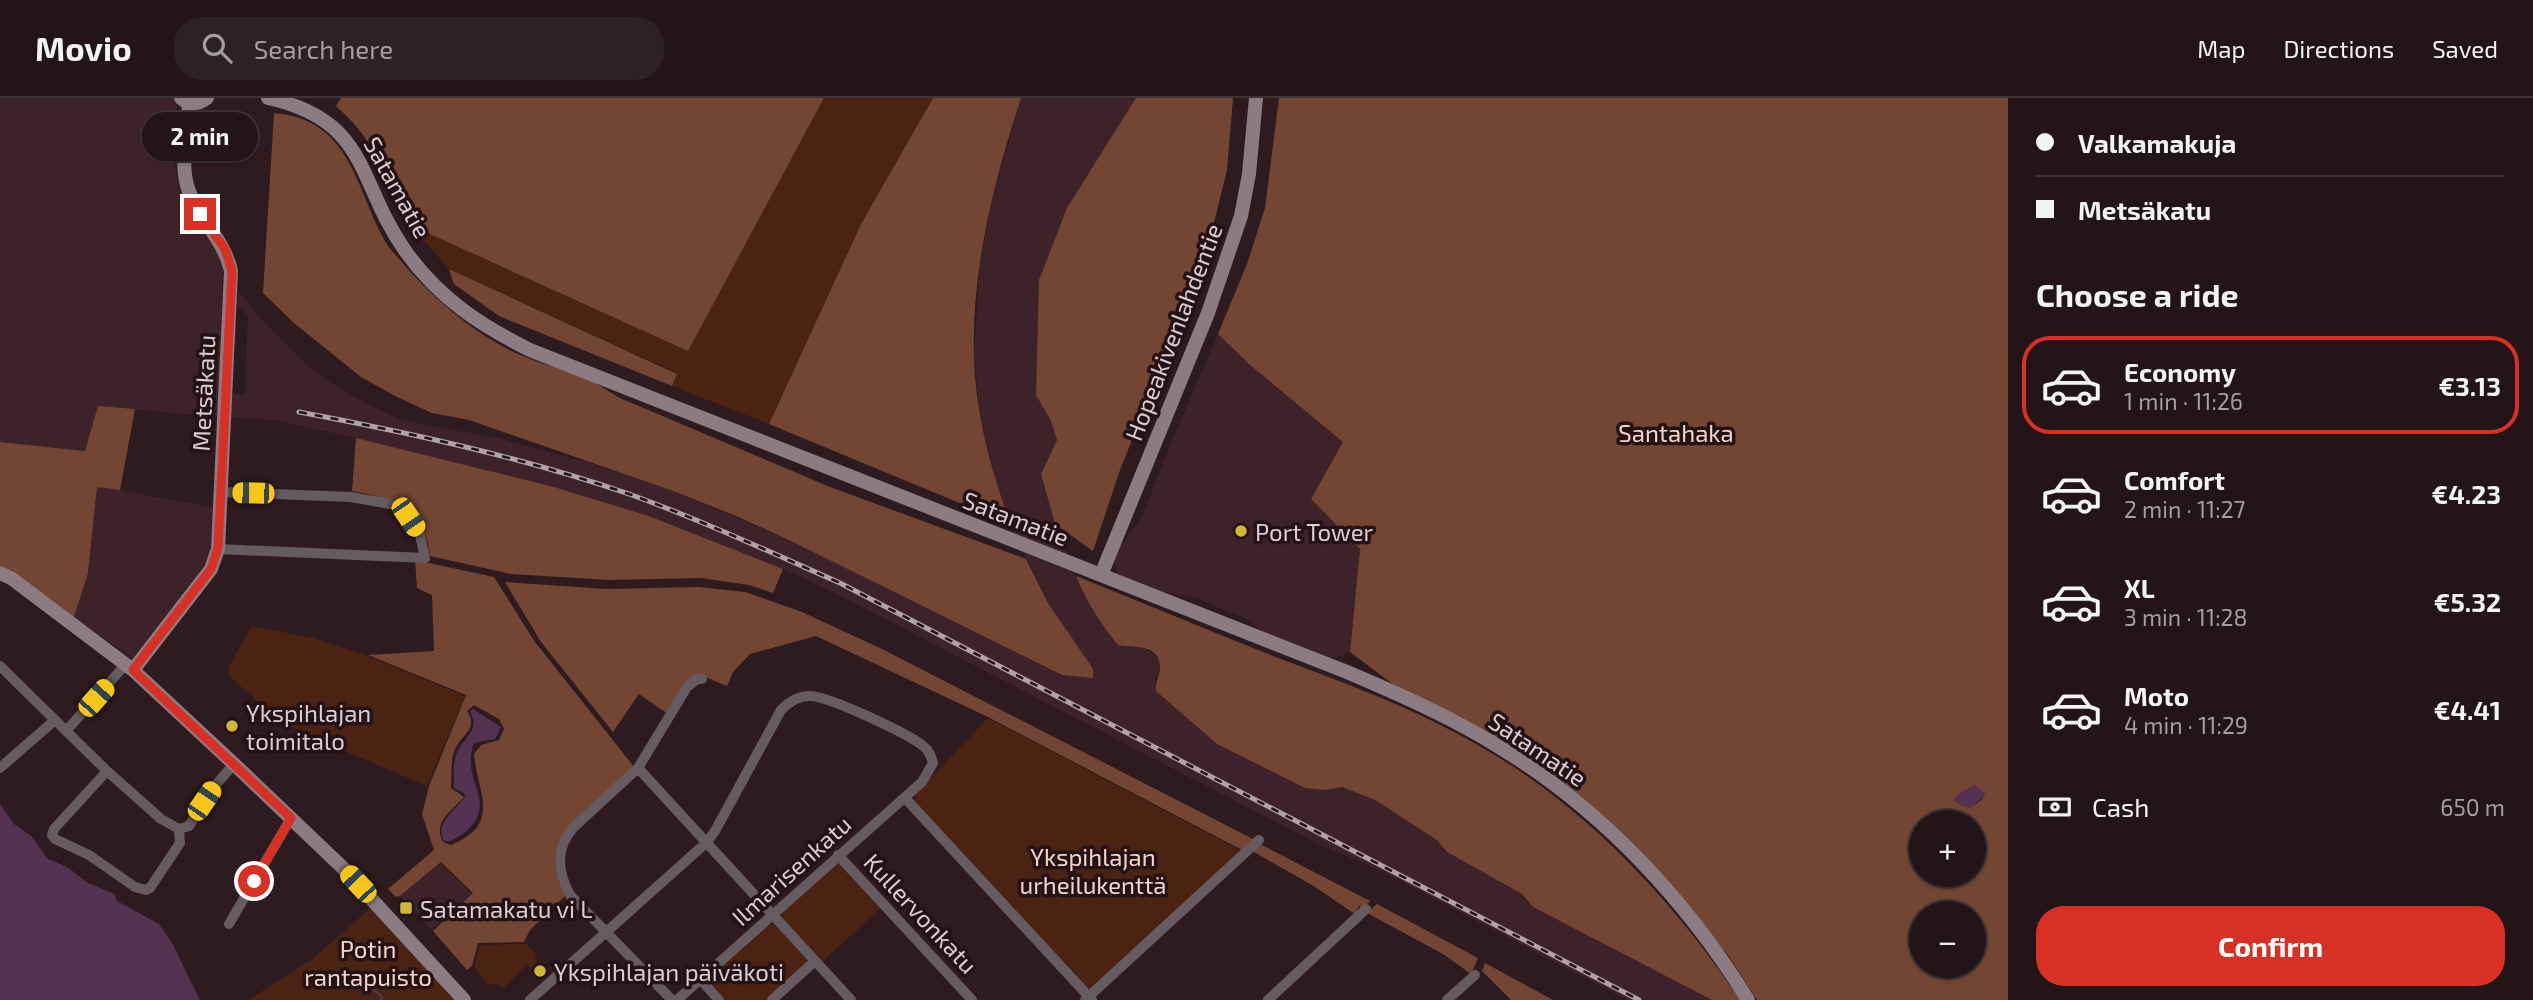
<!DOCTYPE html>
<meta charset="utf-8">
<style>
body{margin:0;font-family:"Exo 2",sans-serif;background:#2e2124;color:#f1f3f6;height:100vh;display:flex;flex-direction:column;font-size:26px;white-space:nowrap}
*{box-sizing:border-box;margin:0}
p{font-size:23px;color:#a29ea1}
.icon{flex:none;width:38px;height:38px;fill:none;stroke:currentColor;stroke-width:2;stroke-linecap:round;stroke-linejoin:round}
.map{position:relative;flex:1;overflow:hidden}
.panel{display:flex;flex-direction:column;background:#221417;width:525px}
.panel>*{flex:none}
.top-card{display:grid;align-content:center;height:154px;padding:0 28px;background:#221417}
.fabs{position:absolute;left:1909px;top:712px;display:grid;gap:14px}
.fabs a{display:grid;place-items:center;width:77px;height:77px;border-radius:50%;background:#221417;box-shadow:0 2px 5px #0004,0 0 0 2px #3f3336;font-size:35px}
.end{position:absolute;width:32px;height:32px;margin:-16px;border:9px solid #d93025;background:#fff;box-shadow:0 0 0 4px #fff}
.from{border-radius:50%}
.bubble{position:absolute;height:49px;border-radius:24px;background:#221417;box-shadow:0 2px 5px #0004,0 0 0 2px #3f3336;font-size:23px;font-weight:700;line-height:49px;text-align:center}
.car{position:absolute;width:21px;height:42px;margin:-21px -10px;border-radius:9px;box-shadow:0 0 5px 2px #0007;background:linear-gradient(#f5c518 24%,#345 0 40%,#f5c518 0 76%,#345 0 86%,#f5c518 0)}
.top-card b{display:flex;align-items:center;gap:24px;height:66px;font-size:26px}
.top-card b+b{border-top:2px solid #3f3336}
.top-card i{width:18px;height:18px;background:#f1f3f6}
ul{padding:0;list-style:none}
li{display:flex;align-items:center;gap:21px;height:98px;margin:0 14px 10px;padding:0 14px;border:4px solid transparent;border-radius:28px}
li div{flex:1}
li b{display:block;font-size:26px}
li em{font-style:normal;font-weight:700}
li.current{border-color:#d93025}
li>.icon{width:63px;height:63px;stroke-width:1.5}
h2{padding:0 28px;font-size:32px;line-height:84px}
.pay{display:flex;align-items:center;gap:18px;height:77px;padding:0 28px;font-size:26px}
.pay p{margin-inline-start:auto}
.primary-button{display:flex;gap:14px;margin-top:auto;padding:14px 28px}
.primary-button a{flex:1;height:80px;border-radius:28px;background:#d93025;color:#fff;font-size:28px;font-weight:700;line-height:80px;text-align:center}
header{display:flex;align-items:center;gap:42px;box-sizing:border-box;height:98px;padding:0 35px;background:#221417;border-bottom:2px solid #3f3336}
header strong{font-size:33px}
nav{display:flex;gap:38px;margin-inline-start:auto;font-size:24px}
.search{width:490px;height:63px;background:#2e2124;display:flex;align-items:center;gap:18px;box-sizing:border-box;padding:0 24px;border-radius:28px;color:#a29ea1;font-size:26px}
main{display:flex;flex:1;min-height:0}
.map>svg:first-child{display:block}
</style>
<header>
<strong>Movio</strong>
<div class="search"><svg class="icon" aria-label="search" viewBox="0 0 24 24"><circle cx="10" cy="10" r="6"/><path d="M15 15l6 6"/></svg>Search here</div>
<nav><a>Map</a><a>Directions</a><a>Saved</a></nav>
</header>
<main>
<div class="map">
<svg width="2008" height="902" viewBox="0 0 2008 902">
<rect width="100%" height="100%" fill="#2e1b1f"/>
<!-- built -->
<path fill="#3d2329" d="M 0,0 L 173,0 L 177,9 L 175,70 L 180,91 L 187,111 L 214,146 L 223,171 L 218,319 L 99,308 L 85,353 L 0,344 Z
M 1021,0 L 1136,0 L 1036,297 L 1051,323 L 1057,342 L 1041,376 L 1055,426 L 1083,494 L 1127,548 L 1138,547 L 1155,556 L 1160,566 L 1159,575 L 1155,582 L 1174,608 L 1217,646 L 1305,690 L 1325,692 L 1342,689 L 1375,702 L 1437,742 L 1447,754 L 1522,796 L 1533,809 L 1712,902 L 1627,902 L 1380,772 L 1322,748 L 833,494 L 783,471 L 650,418 L 555,389 L 356,340 L 275,322 L 225,319 L 227,295 L 245,296 L 248,218 L 231,200 L 232,185 L 254,213 L 308,268 L 328,283 L 370,308 L 396,319 L 429,328 L 494,339 L 590,365 L 676,394 L 793,444 L 1062,577 L 1093,580 L 1048,505 L 1010,426 L 990,366 L 980,319 L 974,255 L 980,165 L 991,107 Z
M 1218,236 L 1249,266 L 1343,344 L 1311,401 L 1360,451 L 1350,554 L 1329,562 L 1267,536 L 1244,520 L 1196,500 L 1155,492 L 1120,478 L 1116,473 L 1115,461 L 1118,451 L 1142,419 L 1170,347 Z
M 97,388 L 216,410 L 209,459 L 183,496 L 132,560 L 74,519 L 88,475 Z
M 441,765 L 472,796 L 431,832 L 400,798 Z"/>
<!-- green -->
<path fill="#4b2313" d="M 824,0 L 933,0 L 861,126 L 769,326 L 672,288 L 677,275 L 449,171 L 410,127 L 688,252 Z
M 252,528 L 313,540 L 362,556 L 465,598 L 427,688 L 307,637 L 271,617 L 229,577 L 229,568 Z
M 988,620 L 1241,753 L 1089,893 L 915,705 L 915,696 Z
M 839,764 L 881,810 L 822,864 L 783,822 L 783,813 Z
M 373,808 L 459,902 L 248,902 L 311,862 Z
M 769,826 L 778,827 L 808,860 L 807,866 L 768,902 L 725,902 L 712,887 L 712,876 Z
M 526,846 L 537,857 L 534,860 L 539,866 L 532,871 L 527,866 L 503,891 L 500,887 L 487,886 L 474,868 L 480,847 Z"/>
<!-- forest -->
<path fill="#724633" fill-rule="evenodd" d="M 341,0 L 824,0 L 688,253 L 410,127 C 392,101 385,71 369,46 C 360,31 348,19 336,8 Z
M 933,0 L 1021,0 C 988,102 960,215 981,322 C 987,358 999,392 1010,426 L 769,326 L 861,126 Z
M 1136,0 L 1233,0 L 1227,72 L 1206,157 L 1120,372 L 1093,453 L 1055,426 L 1041,376 L 1057,342 L 1051,323 L 1036,297 L 1039,182 L 1067,110 Z
M 1279,0 L 2008,0 L 2008,902 L 1757,902 L 1730,860 L 1668,784 L 1608,725 L 1398,590 L 1350,554 L 1360,451 L 1311,401 L 1343,344 L 1249,266 L 1218,236 L 1247,166 L 1265,110 ZM 1971,689 L 1977,689 L 1983,700 L 1975,707 L 1966,709 L 1953,702 ZM 1922,724 L 1974,724 L 1974,777 L 1922,777 ZM 1922,816 L 1974,816 L 1974,868 L 1922,868 Z
M 274,15 C 354,22 355,94 388,148 C 393,155 400,161 405,168 C 437,203 474,236 518,256 C 540,266 565,271 588,281 C 599,286 609,294 620,300 L 830,389 L 1026,461 L 1048,505 L 1093,571 L 1093,580 L 1062,577 L 793,444 L 736,418 L 676,394 L 469,322 L 432,315 L 397,299 L 361,279 L 294,225 L 263,195 Z
M 449,171 L 677,276 L 672,288 L 499,218 L 454,186 Z
M 98,308 L 135,311 L 120,392 L 97,389 L 88,475 L 74,519 L 11,472 L 0,468 L 0,344 L 85,353 Z
M 356,340 L 554,389 L 649,418 L 783,471 L 773,495 L 749,487 L 701,480 L 609,482 L 511,476 L 430,458 C 425,408 393,401 352,393 Z
M 415,462 L 494,479 L 535,544 L 635,670 C 620,683 605,696 590,709 C 558,738 544,756 565,798 L 530,832 L 524,844 L 478,845 L 472,868 L 467,872 L 433,833 L 473,795 L 441,764 L 400,798 L 396,799 L 388,791 L 434,752 L 422,716 L 429,688 L 466,597 L 368,557 L 434,553 L 432,497 L 417,490 ZM 474,607 L 499,621 L 504,631 L 499,642 L 481,647 L 474,656 C 477,694 503,726 451,747 L 443,744 C 432,724 453,712 464,699 L 451,690 C 452,679 450,662 455,651 C 462,636 479,631 467,613 Z
M 1076,478 C 1143,505 1210,533 1278,560 C 1347,586 1417,611 1481,649 C 1586,709 1673,802 1740,902 L 1712,902 L 1533,809 L 1522,796 L 1447,754 L 1437,742 L 1375,702 L 1342,689 L 1325,692 L 1305,690 L 1217,646 L 1156,593 C 1155,584 1160,578 1160,569 C 1159,545 1134,550 1118,547 C 1101,526 1086,503 1076,478 Z
M 505,484 L 606,491 L 699,489 L 745,494 L 771,503 L 802,514 L 882,551 L 1255,742 L 1242,752 L 986,618 L 816,538 L 750,556 L 733,574 L 727,588 L 703,578 L 668,616 L 639,596 L 613,634 L 541,544 Z
M 1260,746 L 1370,803 L 1363,810 L 1359,808 L 1355,816 L 1312,787 L 1252,753 Z
M 1377,806 L 1478,860 L 1471,876 L 1443,856 L 1367,815 Z
M 1485,865 L 1553,902 L 1511,902 L 1482,873 Z"/>
<!-- water -->
<path fill="#543252" d="M 473,611 L 501,629 L 495,641 L 474,645 C 459,682 501,705 464,735 C 458,739 452,744 444,743 C 434,725 456,712 465,699 L 464,695 L 454,690 C 454,679 452,665 457,655 C 463,640 481,632 470,614 Z
M 1975,687 L 1986,696 L 1971,710 L 1966,709 L 1953,702 L 1960,695 Z
M 0,706 L 14,726 L 31,738 L 48,761 L 69,770 L 86,784 L 114,796 L 117,803 L 159,826 L 172,845 L 200,902 L 0,902 Z"/>
<g fill="none" stroke-linecap="round" stroke-linejoin="round">
<!-- stream -->
<path stroke="#543252" stroke-width="2.5" d="M 381,902 L 382,899 L 364,883 L 385,879 L 431,888"/>
<!-- street -->
<path stroke="#655b60" stroke-width="10" d="M 218,451 L 425,460 L 420,437 L 408,419 L 396,407 L 351,399 L 220,394
M 0,568 L 107,673 L 161,721 L 179,731
M 66,633 L 126,566
M 0,670 L 55,622
M 638,670 L 851,902
M 107,673 L 54,731 L 52,737 L 55,741 L 89,757 L 135,789 L 146,792 L 150,790 L 180,745 L 179,731
M 905,700 L 1092,902
M 179,731 L 189,728 L 213,690 L 234,666
M 838,757 L 972,902
M 229,826 L 291,720
M 700,881 L 719,902
M 530,902 L 706,745 L 715,733 L 781,612 C 788,605 798,598 809,598 C 827,597 906,635 922,647 C 929,652 931,658 933,665 L 922,684 L 677,902
M 672,902 L 570,797 C 557,773 555,750 574,729 L 638,670 L 687,589 L 697,581 L 702,581
M 772,902 L 815,863
M 1085,902 L 1259,742
M 1268,902 L 1366,811
M 1447,902 L 1475,877"/>
<!-- secondary -->
<path stroke="#8b7c83" stroke-width="14" d="M 181,0 C 189,7 198,7 207,0
M 268,0 C 371,23 356,84 406,154 C 440,201 480,227 530,252 L 1347,574 C 1401,597 1455,621 1504,652 C 1604,714 1687,803 1748,902
M 0,475 L 11,480 L 133,572 L 234,666 L 342,769 L 464,902
M 1101,477 L 1208,215 L 1241,118 L 1249,76 L 1256,0
M 133,572 L 211,471 L 218,451 L 231,173 C 224,140 196,119 187,87 C 180,61 188,31 189,5"/>
<!-- rail casing -->
<g stroke="#b1a3a5" stroke-width="5">
<path id="rail" d="M 299,314 C 411,335 521,359 629,396 C 701,422 770,454 840,485 L 1639,902"/>
</g>
<!-- rail -->
<use href="#rail" stroke="#241216" stroke-width="2.5" stroke-dasharray="8" stroke-linecap="butt"/>
</g>
<g fill="none" stroke-linecap="round" stroke-linejoin="round">
<!-- route -->
<path stroke="#d93025" stroke-width="9" d="M 200,116 L 225,151 L 232,173 L 218,450 L 211,471 L 133,572 L 291,720 L 254,783"/>
</g>
<!-- markers -->
<g fill="#d0b836" stroke="#241216" stroke-width="2.5">
<circle cx="1241" cy="433" r="7"/>
<circle cx="232" cy="628" r="7"/>
<rect x="399" y="803" width="14" height="14" rx="3.5"/>
<circle cx="540" cy="873" r="7"/>
</g>
<g text-anchor="middle" dominant-baseline="central" stroke-width="7" stroke-linejoin="round" paint-order="stroke">
<!-- street labels -->
<g font-size="24" fill="#dbced0" stroke="#241216">
<text transform="translate(398 89) rotate(61)">Satamatie</text>
<text transform="translate(1173 234) rotate(-69)">Hopeakivenlahdentie</text>
<text transform="translate(203 295) rotate(-87)">Metsäkatu</text>
<text transform="translate(1016 420) rotate(21)">Satamatie</text>
<text transform="translate(1538 651) rotate(34)">Satamatie</text>
<text transform="translate(791 772) rotate(-42)">Ilmarisenkatu</text>
<text transform="translate(921 815) rotate(47)">Kullervonkatu</text>
</g>
<!-- park labels -->
<g font-size="24" fill="#f4d5c8" stroke="#241216">
<text x="1676" y="334">Santahaka</text>
<text x="1093" y="758">Ykspihlajan<tspan x="1093" dy="28">urheilukenttä</tspan></text>
<text x="368" y="850">Potin<tspan x="368" dy="28">rantapuisto</tspan></text>
</g>
<!-- poi labels -->
<g font-size="24" fill="#dbced0" stroke="#241216" text-anchor="start">
<text x="1255" y="433">Port Tower</text>
<text x="246" y="614">Ykspihlajan<tspan x="246" dy="28">toimitalo</tspan></text>
<text x="420" y="810">Satamakatu vi L</text>
<text x="554" y="873">Ykspihlajan päiväkoti</text>
</g>
</g>
</svg>
<div class="fabs">
<a>+</a>
<a>−</a>
</div>
<i class="end from" style="left:254px;top:783px"></i>
<i class="end" style="left:200px;top:116px"></i>
<div class="bubble" style="left:142px;top:14px;width:116px">2 min</div>
<i class="car" style="left:253px;top:395px;rotate:271deg"></i>
<i class="car" style="left:408px;top:419px;rotate:146deg"></i>
<i class="car" style="left:96px;top:600px;rotate:42deg"></i>
<i class="car" style="left:204px;top:703px;rotate:34deg"></i>
<i class="car" style="left:358px;top:786px;rotate:317deg"></i>
</div>
<section class="panel">
<div class="top-card">
<b><i class="from"></i>Valkamakuja</b>
<b><i></i>Metsäkatu</b>
</div>
<h2>Choose a ride</h2>
<ul>
<li class="current"><svg class="icon" aria-label="car" viewBox="0 0 24 24"><path d="M5 17H2v-5l4-1 3-4h7l3 4 3 1v5h-3M9 17h6M6 11h13"/><circle cx="7" cy="17" r="2"/><circle cx="17" cy="17" r="2"/></svg><div><b>Economy</b><p>1 min · 11:26</p></div><em>€3.13</em></li>
<li><svg class="icon" aria-label="car" viewBox="0 0 24 24"><path d="M5 17H2v-5l4-1 3-4h7l3 4 3 1v5h-3M9 17h6M6 11h13"/><circle cx="7" cy="17" r="2"/><circle cx="17" cy="17" r="2"/></svg><div><b>Comfort</b><p>2 min · 11:27</p></div><em>€4.23</em></li>
<li><svg class="icon" aria-label="car" viewBox="0 0 24 24"><path d="M5 17H2v-5l4-1 3-4h7l3 4 3 1v5h-3M9 17h6M6 11h13"/><circle cx="7" cy="17" r="2"/><circle cx="17" cy="17" r="2"/></svg><div><b>XL</b><p>3 min · 11:28</p></div><em>€5.32</em></li>
<li><svg class="icon" aria-label="car" viewBox="0 0 24 24"><path d="M5 17H2v-5l4-1 3-4h7l3 4 3 1v5h-3M9 17h6M6 11h13"/><circle cx="7" cy="17" r="2"/><circle cx="17" cy="17" r="2"/></svg><div><b>Moto</b><p>4 min · 11:29</p></div><em>€4.41</em></li>
</ul>
<div class="pay"><svg class="icon" aria-label="cash" viewBox="0 0 24 24"><path d="M3 7h18v10H3z"/><circle cx="12" cy="12" r="2"/></svg>Cash<p>650 m</p></div>
<div class="primary-button"><a>Confirm</a></div>
</section>
</main>
